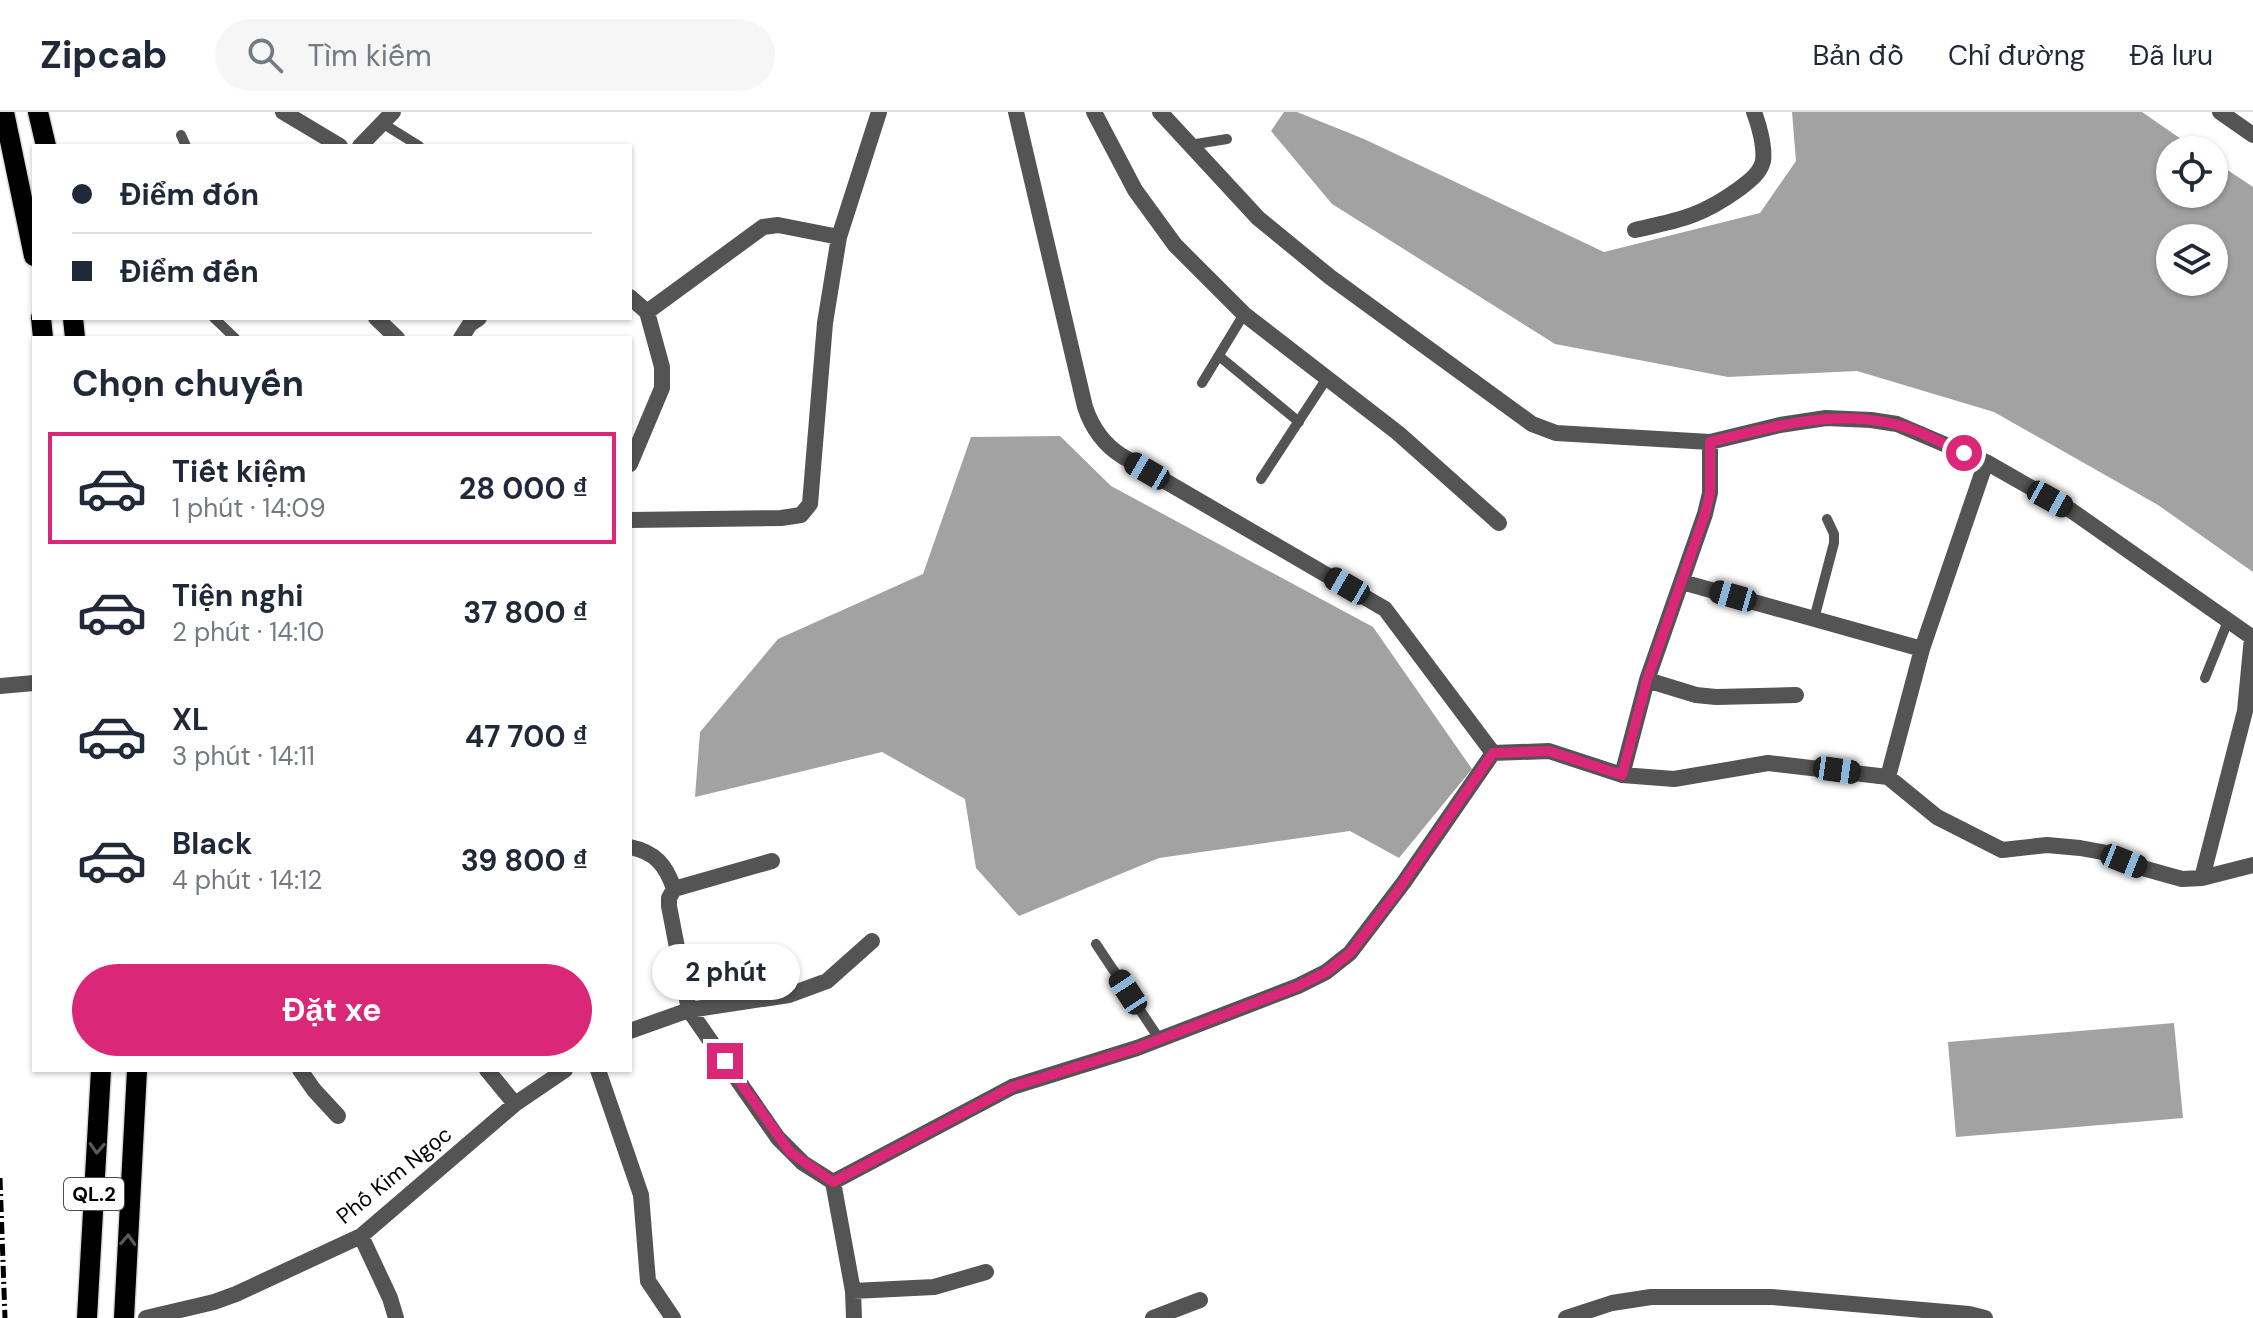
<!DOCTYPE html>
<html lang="vi">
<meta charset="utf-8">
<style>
body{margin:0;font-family:"DM Sans",sans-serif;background:#f6f6f7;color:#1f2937;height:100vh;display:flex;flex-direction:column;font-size:30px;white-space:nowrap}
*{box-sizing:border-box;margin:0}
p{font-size:26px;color:#747a83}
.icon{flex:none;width:44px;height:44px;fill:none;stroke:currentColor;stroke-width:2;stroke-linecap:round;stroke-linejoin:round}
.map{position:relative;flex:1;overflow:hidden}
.sheet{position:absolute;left:32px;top:224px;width:600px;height:736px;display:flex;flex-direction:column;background:#fff;border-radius:0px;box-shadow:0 2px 6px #0004}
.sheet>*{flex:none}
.guide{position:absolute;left:32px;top:32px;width:600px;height:176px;border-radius:0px;box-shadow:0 2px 6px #0004;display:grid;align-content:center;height:176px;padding:0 40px;background:#fff}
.buttons{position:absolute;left:2156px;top:24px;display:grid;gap:16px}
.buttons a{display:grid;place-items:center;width:72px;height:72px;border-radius:50%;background:#fff;box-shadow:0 2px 6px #0004;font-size:40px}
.end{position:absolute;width:36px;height:36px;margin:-18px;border:10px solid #db2777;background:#fff;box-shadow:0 0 0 4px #fff}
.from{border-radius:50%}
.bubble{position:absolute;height:56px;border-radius:28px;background:#fff;box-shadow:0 2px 6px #0004;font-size:26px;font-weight:700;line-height:56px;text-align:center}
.car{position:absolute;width:24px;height:48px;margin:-24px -12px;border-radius:10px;box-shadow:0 0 6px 2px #0007;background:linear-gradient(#222 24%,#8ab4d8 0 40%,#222 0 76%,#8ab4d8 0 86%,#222 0)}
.guide b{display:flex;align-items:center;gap:28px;height:76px;font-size:30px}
.guide b+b{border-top:2px solid #e0e1e3}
.guide i{width:20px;height:20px;background:#1f2937}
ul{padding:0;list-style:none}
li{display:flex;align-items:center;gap:24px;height:112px;margin:0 16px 12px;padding:0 24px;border:4px solid transparent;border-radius:0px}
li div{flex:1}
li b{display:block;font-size:30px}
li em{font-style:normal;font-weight:700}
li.active{border-color:#db2777}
li>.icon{width:72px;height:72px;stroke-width:1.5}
h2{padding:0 40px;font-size:36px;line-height:96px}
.action{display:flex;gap:16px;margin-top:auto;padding:16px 40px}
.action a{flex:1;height:92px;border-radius:48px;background:#db2777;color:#fff;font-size:32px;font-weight:700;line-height:92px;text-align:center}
header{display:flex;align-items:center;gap:48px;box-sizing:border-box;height:112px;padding:0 40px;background:#fff;border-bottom:2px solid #e0e1e3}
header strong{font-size:38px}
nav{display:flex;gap:44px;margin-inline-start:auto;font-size:28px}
.search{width:560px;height:72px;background:#f6f6f7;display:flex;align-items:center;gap:20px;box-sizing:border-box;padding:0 28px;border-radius:44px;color:#747a83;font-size:30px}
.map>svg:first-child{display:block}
</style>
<header>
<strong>Zipcab</strong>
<div class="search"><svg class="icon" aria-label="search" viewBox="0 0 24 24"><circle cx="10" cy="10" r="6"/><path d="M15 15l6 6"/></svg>Tìm kiếm</div>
<nav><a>Bản đồ</a><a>Chỉ đường</a><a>Đã lưu</a></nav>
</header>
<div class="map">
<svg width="2253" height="1206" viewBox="0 0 2253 1206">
<rect width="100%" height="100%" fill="#fff"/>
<!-- water -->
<path fill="#a2a2a2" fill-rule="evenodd" d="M 1284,0 L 1297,0 L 1364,27 L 1604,140 L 1760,101 L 1796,49 L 1792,0 L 2142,0 L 2197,38 L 2170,38 L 2170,82 L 2214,82 L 2214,49 L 2253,75 L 2253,460 L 2158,393 L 1994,300 L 1857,259 L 1728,265 L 1555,232 L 1332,92 L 1271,19 ZM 2170,126 L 2214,126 L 2214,170 L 2170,170 Z
M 1060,324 L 1111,374 L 1373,515 L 1472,657 L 1399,746 L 1350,719 L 1159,746 L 1019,804 L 976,756 L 965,687 L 882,640 L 695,685 L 700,620 L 778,527 L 923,462 L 971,325 Z
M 2174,911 L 2183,1006 L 1956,1025 L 1948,930 Z"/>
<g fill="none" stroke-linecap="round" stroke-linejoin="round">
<!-- primary casing -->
<g stroke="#dbdbdb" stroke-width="23">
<path id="primary" d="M 4,0 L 34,144
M 38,0 L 46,34
M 41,206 L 43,226
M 73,206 L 75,226
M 87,1206 L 101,958
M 124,1206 L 137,958"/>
</g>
<!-- service -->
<path stroke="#545454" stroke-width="10" d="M 382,11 L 419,34
M 181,23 L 186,34
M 1190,33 L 1227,27
M 214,206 L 235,226
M 1219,244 L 1299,310
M 1202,271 L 1244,202
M 1261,367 L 1327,266
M 1814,507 L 1834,431 L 1834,422 L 1827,407
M 2205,566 L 2228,509
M 1096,832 L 1160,928"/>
<!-- minor -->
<path stroke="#545454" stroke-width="16" d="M 283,0 L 340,34
M 1016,0 L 1085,295 C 1092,316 1103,332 1122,344 L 1385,497 L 1493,641
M 1094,0 L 1135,78 L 1175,133 L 1244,202 L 1398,321 L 1499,411
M 1160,0 L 1258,106 L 1330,165 L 1532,312 L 1556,321 L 1710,330 L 1780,313 L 1826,306 L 1871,308 L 1897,312 L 1986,350 L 2072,399 L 2253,526
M 2220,0 L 2253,23
M 360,34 L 393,0
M 1635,118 C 1680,108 1700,105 1739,77 C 1748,70 1760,62 1763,49 C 1765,35 1759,13 1754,0
M 630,185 L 647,200 L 662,255 L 662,276 L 630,352
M 647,200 L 763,115 L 778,113 L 839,125
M 376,206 L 397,226
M 461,226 L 470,212 L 479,206
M 630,408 L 781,406 L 801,403 L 810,392 L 825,211 L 839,125 L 879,0
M 1682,470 L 1922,537
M 1647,568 L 1696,583 L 1716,585 L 1796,583
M 0,574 L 34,571
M 1493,641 L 1549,639 L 1622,663 L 1674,667 L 1768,651 L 1888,665 L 1937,705 L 2002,738 L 2047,733 L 2080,736 L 2102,740 L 2146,757 L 2182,767 L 2202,766 L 2253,753
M 1622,663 L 1647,568 L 1705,402 L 1710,381 L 1710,330
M 1888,665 L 1922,537 L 1986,350
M 630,735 C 655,740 666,753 674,777 L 669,786 L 669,794 L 689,898 L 778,1026 L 803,1051 L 833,1070 L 853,1179 L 854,1206
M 2202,766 L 2245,599 L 2252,525
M 674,777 L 772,749
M 630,919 L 689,898 L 789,883 L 827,869 L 872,829
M 300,958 L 314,978 L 338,1004
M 487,958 L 515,992
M 598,958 L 641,1083 L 648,1169 L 673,1206
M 833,1070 L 1012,975 L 1137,936 L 1298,874 L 1326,860 L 1350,841 L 1404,770 L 1493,641
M 361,1124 L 390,1186 L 396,1206
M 853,1179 L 934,1175 L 986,1160
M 146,1206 L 214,1190 L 236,1182 L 361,1124 L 515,992 L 565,958
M 1153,1206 L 1200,1188
M 1566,1206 L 1612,1191 L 1651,1185 L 1772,1185 L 1969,1202 L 1985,1206"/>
<!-- primary -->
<use href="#primary" stroke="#000" stroke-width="20"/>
<!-- rail -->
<path stroke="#000" stroke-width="5" stroke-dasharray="12 4 2 4" stroke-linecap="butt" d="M 0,1066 L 5,1206"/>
</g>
<!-- one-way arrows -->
<defs><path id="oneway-chevron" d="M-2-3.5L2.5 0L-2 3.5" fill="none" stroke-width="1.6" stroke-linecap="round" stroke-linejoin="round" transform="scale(2)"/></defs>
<g stroke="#595959">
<use href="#oneway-chevron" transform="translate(97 1036) rotate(93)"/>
<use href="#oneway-chevron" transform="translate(128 1128) rotate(-87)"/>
</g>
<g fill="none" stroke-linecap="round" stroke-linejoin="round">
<!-- route -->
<path stroke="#db2777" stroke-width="10" d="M 725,949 L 790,1040 L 833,1070 L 1012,975 L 1137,936 L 1298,874 L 1326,860 L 1350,841 L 1396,781 L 1493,641 L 1549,639 L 1622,663 L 1647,568 L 1705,402 L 1710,381 L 1710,330 C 1770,315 1832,297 1894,312 C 1918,317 1941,331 1964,341"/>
</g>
<g text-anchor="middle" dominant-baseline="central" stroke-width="6" stroke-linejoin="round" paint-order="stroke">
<!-- shield labels -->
<rect fill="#fff" stroke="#4c4c4c" stroke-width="2" x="64" y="1066" width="60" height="32" rx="6"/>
<g font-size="20" font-weight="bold" fill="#000">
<text x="94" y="1082">QL.2</text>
</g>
<!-- street labels -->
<g font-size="22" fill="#000" stroke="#fff">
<text transform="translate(394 1063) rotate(-39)">Phố Kim Ngọc</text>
</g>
</g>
</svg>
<div class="buttons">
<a><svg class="icon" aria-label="locate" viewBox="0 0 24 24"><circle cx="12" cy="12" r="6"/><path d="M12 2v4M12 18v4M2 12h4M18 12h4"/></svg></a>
<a><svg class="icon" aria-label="layers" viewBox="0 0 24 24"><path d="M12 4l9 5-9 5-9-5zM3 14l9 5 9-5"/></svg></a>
</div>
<i class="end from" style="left:1964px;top:341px"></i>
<i class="end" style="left:725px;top:949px"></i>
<div class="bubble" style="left:652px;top:832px;width:148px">2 phút</div>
<i class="car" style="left:1147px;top:359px;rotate:300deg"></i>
<i class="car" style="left:2050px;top:387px;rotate:119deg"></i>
<i class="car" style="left:1347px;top:474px;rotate:300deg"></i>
<i class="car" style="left:1733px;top:484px;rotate:286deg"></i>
<i class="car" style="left:1837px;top:658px;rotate:98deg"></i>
<i class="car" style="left:2124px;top:749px;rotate:112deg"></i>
<i class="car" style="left:1128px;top:880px;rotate:327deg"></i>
<div class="guide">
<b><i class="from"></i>Điểm đón</b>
<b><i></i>Điểm đến</b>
</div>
<section class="sheet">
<h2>Chọn chuyến</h2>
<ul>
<li class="active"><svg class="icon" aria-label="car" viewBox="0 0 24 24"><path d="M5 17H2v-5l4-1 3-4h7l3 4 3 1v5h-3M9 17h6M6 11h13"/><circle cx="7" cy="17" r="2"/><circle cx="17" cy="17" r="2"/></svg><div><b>Tiết kiệm</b><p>1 phút · 14:09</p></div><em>28 000 ₫</em></li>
<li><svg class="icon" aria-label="car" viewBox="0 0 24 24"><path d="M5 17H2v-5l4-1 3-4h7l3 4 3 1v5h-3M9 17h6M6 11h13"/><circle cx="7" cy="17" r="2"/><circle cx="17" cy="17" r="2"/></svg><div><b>Tiện nghi</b><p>2 phút · 14:10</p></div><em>37 800 ₫</em></li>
<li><svg class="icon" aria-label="car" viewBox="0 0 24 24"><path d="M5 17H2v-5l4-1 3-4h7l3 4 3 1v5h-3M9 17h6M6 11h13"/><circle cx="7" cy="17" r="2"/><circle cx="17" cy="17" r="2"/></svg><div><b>XL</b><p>3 phút · 14:11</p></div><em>47 700 ₫</em></li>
<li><svg class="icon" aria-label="car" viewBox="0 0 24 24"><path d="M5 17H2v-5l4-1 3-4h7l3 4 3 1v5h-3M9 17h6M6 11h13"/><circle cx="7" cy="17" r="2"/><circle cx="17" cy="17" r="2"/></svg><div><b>Black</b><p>4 phút · 14:12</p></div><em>39 800 ₫</em></li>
</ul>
<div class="action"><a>Đặt xe</a></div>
</section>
</div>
